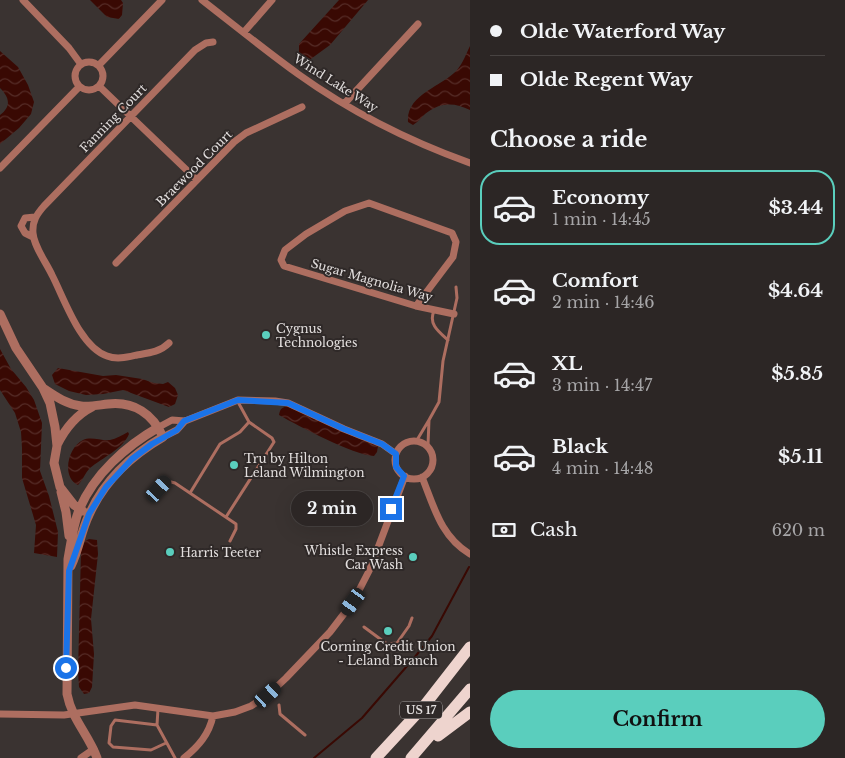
<!DOCTYPE html>
<meta charset="utf-8">
<style>
body{margin:0;font-family:"Libre Baskerville",serif;background:#383232;color:#f1f3f6;height:100vh;display:flex;flex-direction:column;font-size:19px;white-space:nowrap}
*{box-sizing:border-box;margin:0}
p{font-size:16px;color:#a6a5a7}
.icon{flex:none;width:28px;height:28px;fill:none;stroke:currentColor;stroke-width:2;stroke-linecap:round;stroke-linejoin:round}
.map{position:relative;flex:1;overflow:hidden}
.sheet{display:flex;flex-direction:column;background:#2c2625;width:375px}
.sheet>*{flex:none}
.guide{display:grid;align-content:center;height:110px;padding:0 20px;background:#2c2625}
.end{position:absolute;width:22px;height:22px;margin:-11px;border:6px solid #1a73e8;background:#fff;box-shadow:0 0 0 2px #fff}
.from{border-radius:50%}
.bubble{position:absolute;height:35px;border-radius:18px;background:#2c2625;box-shadow:0 5px 20px #0002,0 0 0 1px #484342;font-size:16px;font-weight:800;line-height:35px;text-align:center}
.car{position:absolute;width:15px;height:30px;margin:-15px -8px;border-radius:6px;box-shadow:0 0 4px 1px #0007;background:linear-gradient(#222 24%,#8ab4d8 0 40%,#222 0 76%,#8ab4d8 0 86%,#222 0)}
.guide b{display:flex;align-items:center;gap:18px;height:48px;font-size:19px}
.guide b+b{border-top:1px solid #484342}
.guide i{width:12px;height:12px;background:#f1f3f6}
ul{padding:0;list-style:none}
li{display:flex;align-items:center;gap:15px;height:75px;margin:0 10px 8px;padding:0 10px;border:2px solid transparent;border-radius:20px}
li div{flex:1}
li b{display:block;font-size:19px}
li em{font-style:normal;font-weight:800}
li.active{border-color:#5acebd}
li>.icon{width:45px;height:45px;stroke-width:1.5}
h2{padding:0 20px;font-size:22px;line-height:60px}
.pay{display:flex;align-items:center;gap:12px;height:55px;padding:0 20px;font-size:19px}
.pay p{margin-inline-start:auto}
.button{display:flex;gap:10px;margin-top:auto;padding:10px 20px}
.button a{flex:1;height:58px;border-radius:30px;background:#5acebd;color:#111;font-size:20px;font-weight:800;line-height:58px;text-align:center}
main{display:flex;flex:1;min-height:0}
.map>svg:first-child{display:block}
</style>
<main>
<div class="map">
<svg width="470" height="758" viewBox="0 0 470 758">
<defs>
<pattern id="water-waves" width="16" height="10" patternUnits="userSpaceOnUse" patternTransform="scale(1.25)"><rect width="16" height="10" fill="#390903"/><path d="M0 5q4-4 8 0t8 0" fill="none" stroke="#552c27"/></pattern>
</defs>
<rect width="100%" height="100%" fill="#3a3331"/>
<!-- water -->
<path fill="url(#water-waves)" d="M 90,0 L 121,0 L 123,3 L 122,15 L 119,19 L 107,17 Z
M 339,0 L 368,0 L 330,45 L 308,61 L 299,55 L 299,44 Z
M 470,46 L 470,110 C 454,102 440,102 425,114 C 421,118 418,122 413,125 L 408,122 C 406,94 442,87 457,70 C 463,63 466,54 470,46 Z
M 0,51 L 18,67 L 28,85 L 34,102 L 31,114 L 19,128 L 0,144 L 0,115 C 12,106 9,97 0,88 Z
M 0,349 L 11,369 L 26,387 L 34,400 L 42,423 L 40,471 L 49,496 L 58,532 L 57,557 L 34,553 L 36,525 L 22,478 L 22,448 L 21,432 L 15,413 L 0,390 Z
M 58,368 L 103,376 L 116,375 L 142,379 L 154,383 L 163,384 L 168,382 L 175,388 L 178,395 L 175,404 L 169,407 L 123,390 L 103,394 L 86,395 L 69,391 L 55,384 L 52,375 Z
M 289,406 L 359,439 L 375,443 L 378,446 L 377,452 L 374,456 C 353,455 299,426 279,415 C 280,408 283,407 289,406 Z
M 128,432 L 129,434 C 123,449 102,458 90,468 C 85,473 83,480 78,485 C 61,477 68,447 83,440 C 91,436 101,441 110,440 C 116,439 122,435 128,432 Z
M 89,539 L 97,540 L 98,554 L 91,619 L 94,654 L 92,687 L 89,693 L 84,694 L 79,687 L 78,672 L 81,551 L 85,541 Z"/>
<g fill="none" stroke-linecap="round" stroke-linejoin="round">
<!-- stream -->
<path stroke="#390903" stroke-width="2" d="M 314,758 L 362,718 L 414,658 L 432,636 L 469,567"/>
<!-- service -->
<path stroke="#ad6e60" stroke-width="3" d="M 434,311 C 428,324 439,332 448,340
M 429,420 L 439,402 L 443,361 L 457,298 L 456,287
M 417,440 L 429,420 L 428,445
M 190,493 L 220,444 L 240,432 L 249,422
M 151,498 L 167,481 L 175,483 L 236,524 L 236,529 L 230,541
M 226,517 L 274,442 L 272,438 L 249,422 L 238,402
M 364,627 L 387,644 L 397,643 L 409,626 L 412,618
M 279,705 L 280,714 L 305,735
M 158,709 L 157,725 L 175,758
M 157,725 L 115,720 L 111,726 L 109,743 L 113,747 L 151,750 L 166,743"/>
<!-- minor -->
<path stroke="#ad6e60" stroke-width="7" d="M 23,0 L 69,48 L 80,63
M 202,0 C 234,25 266,51 298,74 C 351,112 409,141 470,163
M 244,32 L 272,0
M75 76a14 14 0 1 1 28 0a14 14 0 1 1-28 0Z
M 99,65 L 162,0
M 99,86 L 197,180
M 344,104 L 418,24
M 0,168 L 79,87
M 33,237 L 25,233 L 21,226 L 25,218 L 35,217
M 116,263 L 234,142 L 246,133 L 302,107
M 416,306 L 453,257 L 456,242 L 452,233 L 369,203 L 345,211 L 306,234 L 285,250 L 281,260 L 284,266 L 416,306 L 454,314
M 169,343 C 160,352 149,353 137,355 C 128,357 117,360 107,356 C 80,347 64,298 52,275 C 46,262 34,247 33,233 C 32,221 37,214 44,206 L 195,50 L 206,43 L 213,42
M 159,427 L 172,420 L 185,421 L 238,400 L 275,401 L 288,403 L 344,429 L 382,444 L 396,454
M 163,437 L 177,430 L 185,421
M395 460a19 19 0 1 1 38 0a19 19 0 1 1-38 0Z
M 422,477 C 434,507 441,537 470,554
M 0,714 L 64,715 L 135,705 L 213,716 L 235,712 L 251,706 L 268,695 L 286,678 L 330,632 L 353,602 L 370,569 L 405,476
M 81,758 L 94,749
M 184,758 C 199,746 209,734 213,716"/>
<!-- tertiary -->
<path stroke="#ad6e60" stroke-width="9" d="M 0,314 L 16,348 L 43,388 L 50,403 L 55,427 L 57,446 L 54,463 L 60,487 L 74,505 L 83,511
M 43,388 C 55,396 66,404 81,406 C 90,407 99,405 108,404 C 134,401 153,414 163,437 C 132,455 104,481 89,515 C 81,531 79,550 71,566
M 57,445 C 65,429 76,415 92,407
M 61,492 L 66,512 L 69,536
M 97,758 C 89,735 72,720 67,694 L 68,559 C 71,543 73,525 79,510 C 94,474 126,446 159,427"/>
<!-- trunk -->
<path stroke="#eed4ce" stroke-width="11" d="M 438,736 L 470,712
M 376,758 L 424,706 L 470,647
M 411,758 L 470,689"/>
</g>
<g fill="none" stroke-linecap="round" stroke-linejoin="round">
<!-- route -->
<path stroke="#1a73e8" stroke-width="6" d="M 66,668 L 69,571 L 89,514 L 106,487 L 132,459 L 152,444 L 177,430 L 184,421 L 238,400 L 288,403 L 344,429 L 382,444 L 396,454 L 396,467 L 404,476 L 391,509"/>
</g>
<!-- markers -->
<g fill="#5acebd" stroke="#2f2928" stroke-width="2">
<circle cx="266" cy="335" r="5"/>
<circle cx="234" cy="465" r="5"/>
<circle cx="170" cy="552" r="5"/>
<circle cx="413" cy="557" r="5"/>
<circle cx="388" cy="631" r="5"/>
</g>
<g text-anchor="middle" dominant-baseline="central" stroke-width="4" stroke-linejoin="round" paint-order="stroke">
<!-- shield labels -->
<rect fill="#2f2928" stroke="#aca8a7" stroke-width="1" x="400" y="701.5" width="42" height="17" rx="4"/>
<g font-size="11" font-weight="bold" fill="#e2dedd">
<text x="421" y="710">US 17</text>
</g>
<!-- street labels -->
<g font-size="12" fill="#e2dedd" stroke="#2f2928">
<text transform="translate(336 83) rotate(32)">Wind Lake Way</text>
<text transform="translate(113 118) rotate(-46)">Fanning Court</text>
<text transform="translate(194 168) rotate(-45)">Braewood Court</text>
<text transform="translate(372 280) rotate(16)">Sugar Magnolia Way</text>
</g>
<!-- poi labels -->
<g font-size="12" fill="#e2dedd" stroke="#2f2928" text-anchor="start">
<text x="276" y="328">Cygnus<tspan x="276" dy="14">Technologies</tspan></text>
<text x="244" y="458">Tru by Hilton<tspan x="244" dy="14">Leland Wilmington</tspan></text>
<text x="403" y="550" text-anchor="end">Whistle Express<tspan x="403" dy="14">Car Wash</tspan></text>
<text x="180" y="552">Harris Teeter</text>
<text x="388" y="646" text-anchor="middle">Corning Credit Union<tspan x="388" dy="14">- Leland Branch</tspan></text>
</g>
</g>
</svg>
<i class="end from" style="left:66px;top:668px"></i>
<i class="end" style="left:391px;top:509px"></i>
<div class="bubble" style="left:291px;top:491px;width:82px">2 min</div>
<i class="car" style="left:159px;top:489px;rotate:42deg"></i>
<i class="car" style="left:353px;top:602px;rotate:216deg"></i>
<i class="car" style="left:268px;top:695px;rotate:48deg"></i>
</div>
<section class="sheet">
<div class="guide">
<b><i class="from"></i>Olde Waterford Way</b>
<b><i></i>Olde Regent Way</b>
</div>
<h2>Choose a ride</h2>
<ul>
<li class="active"><svg class="icon" aria-label="car" viewBox="0 0 24 24"><path d="M5 17H2v-5l4-1 3-4h7l3 4 3 1v5h-3M9 17h6M6 11h13"/><circle cx="7" cy="17" r="2"/><circle cx="17" cy="17" r="2"/></svg><div><b>Economy</b><p>1 min · 14:45</p></div><em>$3.44</em></li>
<li><svg class="icon" aria-label="car" viewBox="0 0 24 24"><path d="M5 17H2v-5l4-1 3-4h7l3 4 3 1v5h-3M9 17h6M6 11h13"/><circle cx="7" cy="17" r="2"/><circle cx="17" cy="17" r="2"/></svg><div><b>Comfort</b><p>2 min · 14:46</p></div><em>$4.64</em></li>
<li><svg class="icon" aria-label="car" viewBox="0 0 24 24"><path d="M5 17H2v-5l4-1 3-4h7l3 4 3 1v5h-3M9 17h6M6 11h13"/><circle cx="7" cy="17" r="2"/><circle cx="17" cy="17" r="2"/></svg><div><b>XL</b><p>3 min · 14:47</p></div><em>$5.85</em></li>
<li><svg class="icon" aria-label="car" viewBox="0 0 24 24"><path d="M5 17H2v-5l4-1 3-4h7l3 4 3 1v5h-3M9 17h6M6 11h13"/><circle cx="7" cy="17" r="2"/><circle cx="17" cy="17" r="2"/></svg><div><b>Black</b><p>4 min · 14:48</p></div><em>$5.11</em></li>
</ul>
<div class="pay"><svg class="icon" aria-label="cash" viewBox="0 0 24 24"><path d="M3 7h18v10H3z"/><circle cx="12" cy="12" r="2"/></svg>Cash<p>620 m</p></div>
<div class="button"><a>Confirm</a></div>
</section>
</main>
